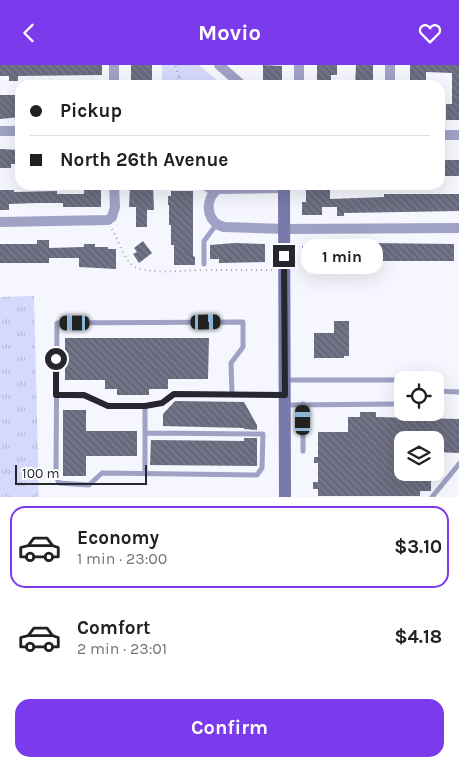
<!DOCTYPE html>
<meta charset="utf-8">
<style>
body{margin:0;font-family:Karla,sans-serif;background:#f2f2f2;color:#202124;height:100vh;display:flex;flex-direction:column;font-size:19px;white-space:nowrap}
*{box-sizing:border-box;margin:0}
p{font-size:16px;color:#757577}
.icon{flex:none;width:28px;height:28px;fill:none;stroke:currentColor;stroke-width:2;stroke-linecap:round;stroke-linejoin:round}
.map{position:relative;height:432px;overflow:hidden}
.sheet{display:flex;flex-direction:column;background:#fff;flex:1}
.sheet>*{flex:none}
.banner{position:absolute;left:15px;top:15px;width:430px;height:110px;border-radius:15px;box-shadow:0 5px 20px #0002;display:grid;align-content:center;height:110px;padding:0 15px;background:#fff}
.fabs{position:absolute;left:394px;top:306px;display:grid;gap:10px}
.fabs a{display:grid;place-items:center;width:50px;height:50px;border-radius:10px;background:#fff;box-shadow:0 5px 20px #0002;font-size:25px}
.scale{position:absolute;left:15px;bottom:12px;width:132px;box-sizing:border-box;padding-left:5px;border:2px solid #26272f;border-top:0;font-size:14px;line-height:18px;white-space:nowrap;color:#26272f;-webkit-text-stroke:4px #fff;paint-order:stroke}
.end{position:absolute;width:22px;height:22px;margin:-11px;border:6px solid #26272f;background:#fff;box-shadow:0 0 0 2px #fff}
.from{border-radius:50%}
.bubble{position:absolute;height:35px;border-radius:15px;background:#fff;box-shadow:0 5px 20px #0002;font-size:16px;font-weight:700;line-height:35px;text-align:center}
.car{position:absolute;width:15px;height:30px;margin:-15px -8px;border-radius:6px;box-shadow:0 0 4px 1px #0007;background:linear-gradient(#222 24%,#8ab4d8 0 40%,#222 0 76%,#8ab4d8 0 86%,#222 0)}
.banner b{display:flex;align-items:center;gap:18px;height:48px;font-size:19px}
.banner b+b{border-top:1px solid #e0e0e0}
.banner i{width:12px;height:12px;background:#202124}
ul{padding:9px 0 0;list-style:none}
li{display:flex;align-items:center;gap:15px;height:82px;margin:0 10px 8px;padding:0 5px;border:2px solid transparent;border-radius:15px}
li div{flex:1}
li b{display:block;font-size:19px}
li em{font-style:normal;font-weight:700}
li.selected{border-color:#7c3aed}
li>.icon{width:45px;height:45px;stroke-width:1.5}
.cta{display:flex;gap:10px;margin-top:auto;padding:10px 15px}
.cta a{flex:1;height:58px;border-radius:15px;background:#7c3aed;color:#fff;font-size:20px;font-weight:700;line-height:58px;text-align:center}
header{display:flex;justify-content:space-between;align-items:center;height:65px;padding:0 15px;background:#7c3aed;color:#fff;font-size:22px;font-weight:700}
.map>svg:first-child{display:block}
</style>
<header><svg class="icon" aria-label="back" viewBox="0 0 24 24"><path d="M15 5l-7 7 7 7"/></svg>Movio<svg class="icon" aria-label="heart" viewBox="0 0 24 24"><path d="M12 20l-8-8c-3-5 5-10 8-4 3-6 11-1 8 4z"/></svg></header>
<div class="map">
<svg width="459" height="432" viewBox="0 0 459 432">
<defs>
<pattern id="grass-tufts" width="24" height="20" patternUnits="userSpaceOnUse" patternTransform="scale(1.25)"><rect width="24" height="20" fill="#d5d9fc"/><path d="M3 7l-1-3M5 7V3M7 7l1-3M15 17l-1-3M17 17v-4M19 17l1-3" fill="none" stroke="#b7bad8"/></pattern>
<pattern id="building-back-hatch" width="6" height="6" patternUnits="userSpaceOnUse" patternTransform="scale(1.25)"><rect width="6" height="6" fill="#717386"/><path d="M-1 5l2 2M0 0l6 6M5-1l2 2" fill="none" stroke="#5d5e6e"/></pattern>
</defs>
<rect width="100%" height="100%" fill="#f5f6fe"/>
<!-- grass -->
<path fill="url(#grass-tufts)" d="M 34,231 L 39,432 L 0,432 L 0,232 Z"/>
<!-- park -->
<path fill="#d5d9fc" d="M 162,0 L 199,0 L 223,20 L 162,20 Z"/>
<!-- building -->
<path fill="url(#building-back-hatch)" d="M 0,0 L 102,0 L 102,10 L 18,11 L 18,16 L 9,16 L 9,11 L 0,11 Z
M 131,0 L 152,0 L 152,20 L 131,20 Z
M 263,0 L 282,1 L 282,20 L 263,20 Z
M 317,0 L 337,0 L 337,10 L 331,10 L 331,20 L 317,20 Z
M 356,0 L 373,0 L 373,20 L 355,20 Z
M 410,0 L 459,0 L 459,55 L 446,55 L 446,39 L 452,39 L 452,8 L 426,7 L 426,20 L 410,20 Z
M 0,30 L 20,30 L 20,52 L 0,54 Z
M 0,84 L 20,85 L 20,99 L 11,99 L 11,103 L 0,103 Z
M 440,95 L 459,95 L 459,111 L 440,111 Z
M 130,120 L 153,120 L 154,145 L 147,145 L 147,162 L 136,162 L 136,142 L 129,142 Z
M 306,120 L 330,120 L 330,134 L 384,132 L 384,129 L 459,129 L 459,146 L 344,148 L 344,151 L 337,151 L 337,142 L 322,142 L 322,150 L 302,150 L 302,137 L 306,137 Z
M 0,125 L 14,125 L 14,127 L 57,126 L 57,129 L 84,129 L 84,125 L 101,125 L 101,142 L 63,142 L 63,138 L 36,138 L 9,139 L 9,145 L 0,145 Z
M 171,126 L 193,126 L 193,191 L 195,192 L 195,200 L 174,200 L 174,180 L 171,180 L 171,160 L 169,160 L 169,140 L 168,140 L 168,131 L 171,131 Z
M 37,175 L 49,175 L 49,183 L 84,182 L 84,179 L 95,179 L 95,182 L 108,182 L 108,184 L 116,184 L 116,204 L 79,202 L 79,193 L 49,193 L 49,198 L 0,198 L 0,179 L 37,179 Z
M 143,176 L 152,188 L 139,198 L 133,189 L 137,187 L 134,183 Z
M 235,178 L 265,179 L 265,197 L 219,198 L 219,194 L 210,194 L 210,180 Z
M 368,178 L 454,179 L 454,196 L 340,196 L 318,197 L 318,200 L 302,200 L 302,181 L 324,181 L 324,179 L 368,180 Z
M 334,256 L 349,256 L 349,291 L 344,291 L 344,293 L 314,293 L 314,268 L 334,268 Z
M 65,273 L 209,273 L 208,314 L 168,314 L 168,324 L 149,324 L 149,330 L 117,330 L 117,324 L 105,324 L 105,315 L 65,315 Z
M 175,336 L 244,337 L 257,360 L 257,365 L 244,364 L 244,363 L 163,361 L 163,349 Z
M 63,345 L 86,345 L 86,366 L 137,366 L 137,391 L 86,391 L 86,411 L 63,411 Z
M 360,347 L 376,347 L 376,352 L 459,354 L 459,388 L 435,387 L 435,375 L 402,375 L 402,408 L 431,408 L 431,426 L 420,426 L 420,431 L 318,431 L 318,424 L 313,424 L 313,417 L 318,417 L 318,398 L 314,398 L 314,392 L 318,392 L 318,367 L 348,367 L 348,352 L 360,352 Z
M 244,373 L 257,373 L 257,401 L 150,400 L 151,375 L 244,376 Z"/>
<g fill="none" stroke-linecap="round" stroke-linejoin="round">
<!-- path -->
<path stroke="#a4a5ad" stroke-width="2" stroke-dasharray="1 4" stroke-linecap="butt" d="M 179,12 L 184,20
M 174,20 L 179,12 L 175,0
M 112,164 C 118,174 122,189 130,198 C 141,211 185,205 202,205
M 206,205 L 274,205"/>
<!-- lane -->
<path stroke="#9fa2c4" stroke-width="5" d="M 201,120 L 213,129
M 204,199 L 204,176 L 216,160
M 286,315 L 436,315 L 436,339 L 435,339
M 436,326 L 459,327
M 56,330 L 84,331 L 109,341 L 145,341 L 162,338 L 174,329 L 284,330
M 303,339 L 303,386
M 286,340 L 402,339
M 145,368 L 263,369 L 262,403 L 257,410 L 102,408 L 89,420 L 59,418 L 56,411 L 57,258 L 243,257 L 243,282 L 231,298 L 232,330
M 145,409 L 145,341
M 432,432 L 459,399"/>
<!-- street -->
<path stroke="#9fa2c4" stroke-width="10" d="M 219,0 L 242,20
M 299,0 L 299,20
M 114,20 L 114,0
M 390,20 L 390,0
M 0,66 L 20,66
M 440,70 L 459,70
M 284,123 L 218,124 C 204,134 206,158 224,162 L 285,164 L 459,163
M 0,157 L 108,155 L 112,152 L 115,142 L 114,120"/>
<!-- secondary -->
<path stroke="#7679aa" stroke-width="12" d="M 284,120 L 285,432"/>
</g>
<g fill="none" stroke-linecap="round" stroke-linejoin="round">
<!-- route -->
<path stroke="#26272f" stroke-width="6" d="M 56,294 L 56,330 L 84,330 L 108,341 L 145,341 L 162,338 L 174,329 L 285,330 L 284,191"/>
</g>
</svg>
<div class="fabs">
<a><svg class="icon" aria-label="locate" viewBox="0 0 24 24"><circle cx="12" cy="12" r="6"/><path d="M12 2v4M12 18v4M2 12h4M18 12h4"/></svg></a>
<a><svg class="icon" aria-label="layers" viewBox="0 0 24 24"><path d="M12 4l9 5-9 5-9-5zM3 14l9 5 9-5"/></svg></a>
</div>
<div class="scale">100 m</div>
<i class="end from" style="left:56px;top:294px"></i>
<i class="end" style="left:284px;top:191px"></i>
<div class="bubble" style="left:301px;top:174px;width:82px">1 min</div>
<i class="car" style="left:206px;top:257px;rotate:89deg"></i>
<i class="car" style="left:75px;top:258px;rotate:270deg"></i>
<i class="car" style="left:303px;top:355px;rotate:0deg"></i>
<div class="banner">
<b><i class="from"></i>Pickup</b>
<b><i></i>North 26th Avenue</b>
</div>
</div>
<section class="sheet">
<ul>
<li class="selected"><svg class="icon" aria-label="car" viewBox="0 0 24 24"><path d="M5 17H2v-5l4-1 3-4h7l3 4 3 1v5h-3M9 17h6M6 11h13"/><circle cx="7" cy="17" r="2"/><circle cx="17" cy="17" r="2"/></svg><div><b>Economy</b><p>1 min · 23:00</p></div><em>$3.10</em></li>
<li><svg class="icon" aria-label="car" viewBox="0 0 24 24"><path d="M5 17H2v-5l4-1 3-4h7l3 4 3 1v5h-3M9 17h6M6 11h13"/><circle cx="7" cy="17" r="2"/><circle cx="17" cy="17" r="2"/></svg><div><b>Comfort</b><p>2 min · 23:01</p></div><em>$4.18</em></li>
</ul>
<div class="cta"><a>Confirm</a></div>
</section>
